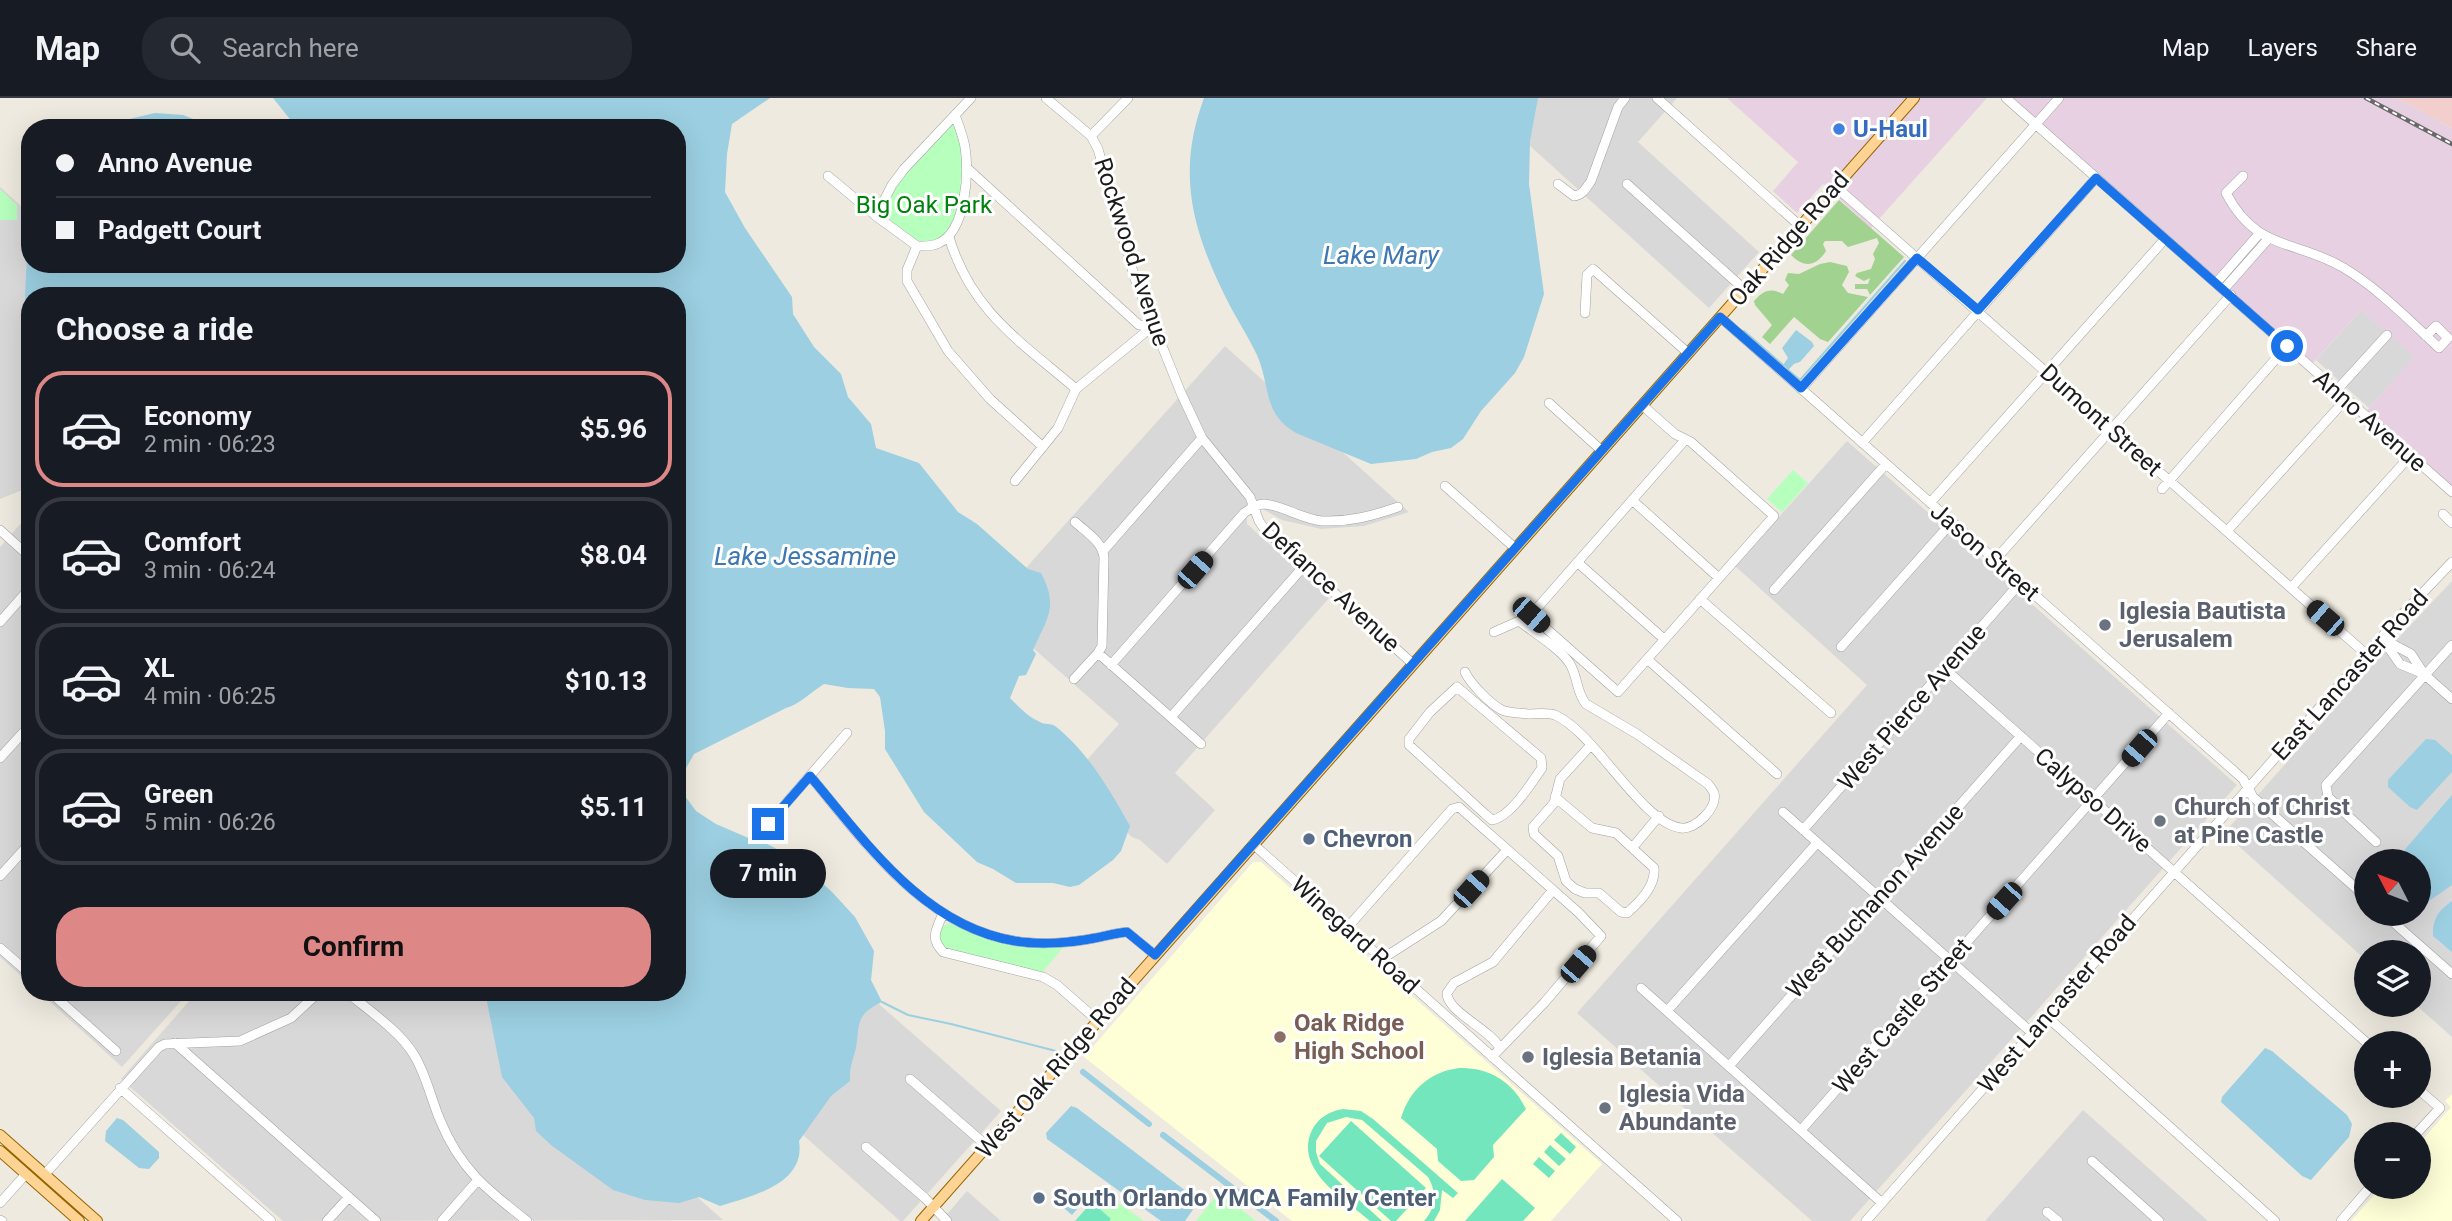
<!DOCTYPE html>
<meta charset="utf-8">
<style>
body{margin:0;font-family:Roboto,sans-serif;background:#242831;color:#f1f3f6;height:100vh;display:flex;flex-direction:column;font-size:26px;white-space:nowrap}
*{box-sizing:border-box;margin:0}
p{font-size:23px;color:#9ea1a6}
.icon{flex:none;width:38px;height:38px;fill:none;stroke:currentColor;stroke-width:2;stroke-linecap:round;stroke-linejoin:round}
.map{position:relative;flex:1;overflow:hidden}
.side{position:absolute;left:21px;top:189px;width:665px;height:714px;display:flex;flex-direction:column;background:#171b24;border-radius:28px;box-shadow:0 7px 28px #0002}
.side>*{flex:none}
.guide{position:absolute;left:21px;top:21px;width:665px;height:154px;border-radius:28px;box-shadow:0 7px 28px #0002;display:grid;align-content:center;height:154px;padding:0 35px;background:#171b24}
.needle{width:46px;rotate:312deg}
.buttons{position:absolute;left:2354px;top:751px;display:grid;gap:14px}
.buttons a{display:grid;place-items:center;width:77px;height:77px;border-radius:50%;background:#171b24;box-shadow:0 7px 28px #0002;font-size:35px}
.end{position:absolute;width:32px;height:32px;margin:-16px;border:9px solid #1a73e8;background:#fff;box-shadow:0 0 0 4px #fff}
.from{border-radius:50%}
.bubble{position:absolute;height:49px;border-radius:24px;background:#171b24;box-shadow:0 7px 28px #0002;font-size:23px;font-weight:700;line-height:49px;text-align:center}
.car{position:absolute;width:21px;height:42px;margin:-21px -10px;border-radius:9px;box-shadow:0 0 5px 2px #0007;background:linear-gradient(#222 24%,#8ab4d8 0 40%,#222 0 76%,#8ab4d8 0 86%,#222 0)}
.guide b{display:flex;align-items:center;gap:24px;height:66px;font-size:26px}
.guide b+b{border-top:2px solid #363941}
.guide i{width:18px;height:18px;background:#f1f3f6}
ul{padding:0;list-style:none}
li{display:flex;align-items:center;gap:21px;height:116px;margin:0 14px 10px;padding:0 21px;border:4px solid #363941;border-radius:28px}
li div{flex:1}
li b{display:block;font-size:26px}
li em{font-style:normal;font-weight:700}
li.active{border-color:#de8787}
li>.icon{width:63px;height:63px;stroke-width:1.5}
h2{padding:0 35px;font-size:32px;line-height:84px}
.cta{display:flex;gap:14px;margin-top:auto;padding:14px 35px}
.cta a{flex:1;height:80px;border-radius:28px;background:#de8787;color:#111;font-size:28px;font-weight:700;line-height:80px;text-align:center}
header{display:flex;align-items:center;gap:42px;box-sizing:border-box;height:98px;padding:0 35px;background:#171b24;border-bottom:2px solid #363941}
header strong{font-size:33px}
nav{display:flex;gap:38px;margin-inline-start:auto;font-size:24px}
.search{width:490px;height:63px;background:#242831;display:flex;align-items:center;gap:18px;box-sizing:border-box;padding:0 24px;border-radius:28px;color:#9ea1a6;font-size:26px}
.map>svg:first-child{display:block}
</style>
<header>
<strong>Map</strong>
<div class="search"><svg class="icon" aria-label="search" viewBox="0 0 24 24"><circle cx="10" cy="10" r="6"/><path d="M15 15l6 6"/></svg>Search here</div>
<nav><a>Map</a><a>Layers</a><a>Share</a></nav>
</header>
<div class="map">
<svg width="2452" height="1123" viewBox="0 0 2452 1123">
<rect width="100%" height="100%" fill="#eeeadf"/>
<!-- residential -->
<path fill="#d9d8d8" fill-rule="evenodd" d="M 1477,0 L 1677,0 L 1638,44 L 1759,154 L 1709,210 Z
M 0,89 L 30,116 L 30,389 L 0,401 Z
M 2361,212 L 2415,259 L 2369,310 L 2316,262 Z
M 1225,248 L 1409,414 L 1364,428 L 1321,431 L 1282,422 L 1247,402 L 1247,426 L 1329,500 L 1175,675 L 1215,712 L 1167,766 L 1140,742 L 1132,739 L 1069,682 L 1119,626 L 989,511 Z
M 1847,343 L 2237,687 L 1850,1123 L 1812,1123 L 1577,915 L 1867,587 L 1735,468 Z
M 30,415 L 30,886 L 0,859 L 0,449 Z
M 2452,483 L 2452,939 L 2416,907 L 2418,906 L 2418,854 L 2366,854 L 2366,862 L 2224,735 L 2374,566 ZM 2366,763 L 2418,763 L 2418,816 L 2366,816 Z
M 848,879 L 1001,1013 L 903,1123 L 900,1123 L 749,989 Z
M 39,894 L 189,894 L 122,969 Z
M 197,894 L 600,894 L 658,1064 L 723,1122 L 283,1123 L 121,981 Z
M 2083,1012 L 2208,1123 L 1985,1123 Z
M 967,1093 L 1001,1123 L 941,1123 Z"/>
<!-- commercial -->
<path fill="#f2cecc" d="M 2396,0 L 2452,0 L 2452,30 Z"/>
<!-- industrial -->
<path fill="#e8d0e3" d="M 1727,0 L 1987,0 L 1871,130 L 1823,86 L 1797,115 L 1773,93 L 1798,64 Z
M 2007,0 L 2396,0 L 2452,30 L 2452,394 L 2364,316 L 2414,259 L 2361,212 L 2310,268 Z"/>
<!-- education -->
<path fill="#feffd7" d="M 1253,764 L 1261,764 L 1602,1066 L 1551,1123 L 1292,1123 L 1084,959 Z
M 2452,996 L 2452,1123 L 2351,1123 L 2381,1089 L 2418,1088 L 2419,1046 L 2451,1009 L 2445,1003 Z"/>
<!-- forest -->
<path fill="#a2d290" d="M 1839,102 L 1904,159 L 1870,197 L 1867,191 L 1855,191 L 1855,186 L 1868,186 L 1870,180 L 1864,183 L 1855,178 L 1857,175 L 1871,171 L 1875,161 L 1873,156 L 1879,145 L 1877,140 L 1848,149 L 1842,143 L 1825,143 L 1823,146 L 1826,153 C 1816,169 1804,170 1791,157 Z
M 1830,164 L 1847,168 L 1849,174 L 1842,187 L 1848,195 L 1868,199 L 1828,244 L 1820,241 L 1794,219 L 1770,246 L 1762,239 L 1772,227 L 1755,207 L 1754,203 C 1763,193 1770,189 1783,196 L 1789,187 L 1785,182 L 1788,175 L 1799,176 L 1820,166 Z"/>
<!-- park -->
<path fill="#b6ffbd" d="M 952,26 L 956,27 C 958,36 961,45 962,54 C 966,85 956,172 906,136 C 897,130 886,125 884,114 L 900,79 Z
M 0,91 L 17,107 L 17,122 L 0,122 Z
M 1793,372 L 1808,385 L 1782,414 L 1767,401 Z
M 952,824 L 971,833 L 1065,847 L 1042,875 L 943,849 L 938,841 L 941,829 Z
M 1102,1093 L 1144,1123 L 1075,1123 Z
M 1219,1094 L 1256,1123 L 1196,1123 Z"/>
<!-- pitch -->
<path fill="#74e6bd" d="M 1459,970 C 1489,969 1513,984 1526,1011 L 1493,1047 L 1494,1059 L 1474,1082 L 1461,1083 L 1438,1063 L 1437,1051 L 1401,1020 C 1410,991 1430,974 1459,970 Z
M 1343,1011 L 1361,1013 L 1373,1021 L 1458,1095 L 1453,1100 L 1442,1092 L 1440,1112 L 1434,1123 L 1424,1123 C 1436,1110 1437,1094 1428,1079 L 1362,1022 L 1346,1019 L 1327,1025 L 1316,1043 L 1316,1054 L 1320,1066 L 1382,1123 L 1370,1123 C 1345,1101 1293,1072 1312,1032 C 1318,1020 1330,1013 1343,1011 Z
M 1351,1023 L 1426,1090 L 1396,1123 L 1391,1123 L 1319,1058 Z
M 1561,1035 L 1576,1049 L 1570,1056 L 1554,1042 Z
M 1550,1047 L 1566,1061 L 1559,1068 L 1544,1054 Z
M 1539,1059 L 1555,1073 L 1549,1080 L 1533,1066 Z
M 1502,1081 L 1535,1110 L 1523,1123 L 1465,1123 Z
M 1092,1104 L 1111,1121 L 1109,1123 L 1075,1123 Z"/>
<!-- water -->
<path fill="#9bcfe1" d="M 273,0 L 770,0 L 732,26 L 727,56 L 725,94 L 745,130 L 792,199 L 793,216 L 814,249 L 841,276 L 848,299 L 871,326 L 876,350 L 919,365 L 958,414 L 977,426 L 1028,471 L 1041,475 C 1059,509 1047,520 1033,552 L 1036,556 L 1026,577 L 1019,578 L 1010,600 C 1019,609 1028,619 1040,624 C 1045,627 1050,625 1055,628 C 1087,653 1110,692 1130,728 L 1121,753 L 1113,762 L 1079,787 L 1070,789 L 1053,785 L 1016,785 L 993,771 L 977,764 L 924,714 L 885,651 L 885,633 L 880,599 L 874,591 L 848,590 L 824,586 C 811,594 800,606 786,610 L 694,656 L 681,679 L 682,694 L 696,713 L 716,726 L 753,742 L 765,745 L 795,760 L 832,794 L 855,819 L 874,853 L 871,882 L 882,904 C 855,917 860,925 856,950 C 853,962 849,970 850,983 L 831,998 L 799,1043 C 806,1086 752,1098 720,1108 L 699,1099 L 679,1105 L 645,1102 L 613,1092 L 551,1047 L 536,1033 L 534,1020 L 502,979 L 487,904 L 488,894 L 677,894 L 677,198 L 30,198 L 30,227 L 25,198 L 30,96 L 30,166 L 677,166 L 677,30 L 297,30 Z
M 1204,0 L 1538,0 L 1530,43 L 1529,86 L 1544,196 L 1524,259 L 1515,275 L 1481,313 L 1463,341 L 1451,350 L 1432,354 L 1416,361 L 1371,366 L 1296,335 C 1262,315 1271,289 1257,257 C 1247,236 1234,217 1224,196 C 1191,128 1177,73 1204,0 Z
M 155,15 L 183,17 L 216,30 L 110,30 L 125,22 Z
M 1796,232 L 1812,244 L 1814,248 L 1800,264 L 1794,266 L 1788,272 L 1783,267 L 1788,260 L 1782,250 Z
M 2426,641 L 2435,642 L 2452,657 L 2452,674 L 2417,712 L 2410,709 L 2388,689 L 2388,682 Z
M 2452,697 L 2452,787 L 2419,810 L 2418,763 L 2395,763 Z
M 2452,803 L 2452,854 L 2433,838 C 2432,821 2439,812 2452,803 Z
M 2265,950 L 2272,953 L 2347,1017 L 2352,1026 L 2349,1039 L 2311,1082 L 2302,1078 L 2221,1004 L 2222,999 Z
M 1071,1008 L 1077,1010 L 1199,1103 L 1185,1123 L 1161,1123 L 1047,1041 L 1046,1035 Z
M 117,1020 L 123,1022 L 159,1054 L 159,1060 L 149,1071 L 139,1070 L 105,1043 L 106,1033 Z
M 1065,1097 L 1073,1103 L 1079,1098 L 1085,1102 L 1072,1117 L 1058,1105 Z"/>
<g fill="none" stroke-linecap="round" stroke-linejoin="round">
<!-- stream -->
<path stroke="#9bcfe1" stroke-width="2" d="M 1744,233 L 1783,267
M 1787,271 L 1800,282 L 1905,163
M 882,904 L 908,917 L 951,926 L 1056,953"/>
<!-- canal -->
<path stroke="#9bcfe1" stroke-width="6" d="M 1083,974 L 1149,1026
M 1163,1037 L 1276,1123"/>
<!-- minor casing -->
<g stroke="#a2a2a2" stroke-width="10">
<path id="minor" d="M 1046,0 L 1091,38 L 1098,51 L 1135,181 L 1181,295 L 1202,340 L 1250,399 L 1259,423 L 1265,432 L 1413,566
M 1657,0 L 1800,128
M 2006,0 L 2452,394
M 1091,38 L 1128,0
M 967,70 L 1139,227 L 1153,228
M 828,78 L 876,118 L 917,148 C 924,148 932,149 939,145 C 966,133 969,75 965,49 C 963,38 959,28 955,17
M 2243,78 L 2226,95 C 2257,154 2295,141 2344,170 C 2379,191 2410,223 2439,250 L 2448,240 L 2436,228 L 2426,238
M 1558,86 L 1574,98 C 1583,97 1586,90 1591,83 L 1618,9 L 1625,0
M 1627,86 L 1744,191
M 1835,88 L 2366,556
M 876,118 L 892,87 L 904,71 L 971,0
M 949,139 C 971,213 1020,243 1076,291
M 917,148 L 907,172 L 907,183 L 948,253 L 990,301 L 1043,349
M 2217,184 L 2259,136
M 2224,191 L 2269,140
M 1585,215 L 1587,177 L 1593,171 L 1688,255
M 1720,219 L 2243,681 L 2253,699 L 2366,799
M 1801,291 L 2059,0
M 2336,293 L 2387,237
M 1549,305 L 1601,352
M 1642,307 L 1675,336 L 1691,344 L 1774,418 L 1618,594 L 1531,517 L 1685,342
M 1862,345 L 2096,80
M 1015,383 L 1058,330 L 1076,291 L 1153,228
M 1445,388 L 1515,450
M 2162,391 L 2287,248
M 1632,402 L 1719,480
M 1930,405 L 2165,141
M 2443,416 L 2452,425
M 0,432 L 30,459
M 2227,433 L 2346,301
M 1104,452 L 1202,340
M 1995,462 L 2231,197
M 1577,464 L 1664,541
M 2291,490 L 2410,358
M 1774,492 L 1886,366
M 1700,501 L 1831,615
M 0,524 L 30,490
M 2381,540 L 2411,556 L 2424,576 L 2452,601
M 2386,546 L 2400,566 L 2424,576
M 1841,549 L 1952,424
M 1098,555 L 1201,646
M 1647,561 L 1777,676
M 1111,567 L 1244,415 C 1250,411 1256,406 1264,406 C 1281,407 1302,421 1322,423 C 1350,424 1372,418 1398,409
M 1945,571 L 2367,945
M 1465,574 C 1470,585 1490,606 1502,612 C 1508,615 1521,615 1528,616 C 1536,616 1547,614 1555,617 C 1595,634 1641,725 1681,730 C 1695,732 1718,710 1714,695 C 1714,694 1709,687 1708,686 L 1637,636 L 1586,606 C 1576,594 1578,579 1570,566 C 1561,551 1533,534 1519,523 L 1494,534
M 1074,581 L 1098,555 L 1102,548 L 1104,460 C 1103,444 1086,434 1075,424
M 1457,589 L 1541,660 L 1542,670 C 1531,685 1511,719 1492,722 L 1485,716 L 1409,647 L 1409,641 L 1430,614 Z
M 1171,619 L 1304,468
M 0,660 L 30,627
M 810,678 C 865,744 923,828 1015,843 C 1039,847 1071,845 1095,840 C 1106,838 1116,835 1127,834 L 1155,857
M 1555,699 L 1592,730 L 1616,735 L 1654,770 C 1656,787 1640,804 1627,815 L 1621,814 L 1599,795 L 1585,795 L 1575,791 L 1566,783 L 1558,758 L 1534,736 L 1533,729 L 1554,705 L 1560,681 L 1590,648
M 1783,714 L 2032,935
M 768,726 L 847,635
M 1803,732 L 2020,485
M 2376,744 L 2328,699 L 2326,687 L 2452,547
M 1253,746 L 1677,1123
M 1633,749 L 1659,718
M 0,778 L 30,745
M 943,815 C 937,832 929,839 943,854 L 1043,879 L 1057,887 L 1098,923
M 2384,816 L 2452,876
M 1347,830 L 1452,711 L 1459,709 L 1578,814 L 1601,838 L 1544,905 L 1492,959
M 0,850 L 30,876
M 1382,861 L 1441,823 L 1507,752
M 1641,890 L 1882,1105
M 50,894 L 116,953
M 347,894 C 368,912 401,934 414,957 C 426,976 431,1001 440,1022 C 460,1071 487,1092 527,1123
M 1667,913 L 1817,745
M 2046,918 L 2275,1123
M 175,945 L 376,1123
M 1500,950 C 1490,931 1447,914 1447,895 L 1454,885 L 1493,864 L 1553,792
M 1729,968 L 2021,638
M 910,981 L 987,1048
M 120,990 L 271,1123
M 1801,1032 L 2169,615
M 2416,1036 L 2440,1010 L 2418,991
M 866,1049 L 925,1100 L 947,1123
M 2092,1063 L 2159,1123
M 45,1076 L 159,949 L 165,946 L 240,943 L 291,920 L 319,894
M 0,1105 L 26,1076
M 2047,1114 L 2058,1123
M 0,1122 L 2,1123
M 327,1123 L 349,1099
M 442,1123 L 477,1083
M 1866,1123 L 2395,524 L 2452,464
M 2341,1123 L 2371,1088"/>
</g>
<!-- major casing -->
<g stroke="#926500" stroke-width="12">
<path id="major" d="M 0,1037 L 97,1123
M 0,1053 L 79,1123
M 921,1123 L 1914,0"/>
</g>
<!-- minor -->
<use href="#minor" stroke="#fff" stroke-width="9"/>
<!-- major -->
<use href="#major" stroke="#ffd393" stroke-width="10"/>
<!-- rail casing -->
<g stroke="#696969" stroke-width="4.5">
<path id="rail" d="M 2366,0 L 2452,46"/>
</g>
<!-- rail -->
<use href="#rail" stroke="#fff" stroke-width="2" stroke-dasharray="5" stroke-linecap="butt"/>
</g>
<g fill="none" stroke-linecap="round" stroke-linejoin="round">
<!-- route -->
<path stroke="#1a73e8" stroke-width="9" d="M 768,726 L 810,678 C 866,744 923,828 1015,843 C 1039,847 1071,845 1095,840 C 1106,838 1116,835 1127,834 L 1155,857 L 1720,219 L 1801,290 L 1917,160 L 1978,212 L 2096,80 L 2287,248"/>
</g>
<!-- markers -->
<circle fill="#3f7fe0" stroke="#fff" stroke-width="2.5" cx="1839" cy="31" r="7"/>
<g fill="#6b7280" stroke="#fff" stroke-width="2.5">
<circle cx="2105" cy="527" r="7"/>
<circle cx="2160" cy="723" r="7"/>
<circle cx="1528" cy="959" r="7"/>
<circle cx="1605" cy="1010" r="7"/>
</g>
<g fill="#5c6f8a" stroke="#fff" stroke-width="2.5">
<circle cx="1309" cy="741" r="7"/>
<circle cx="1039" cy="1100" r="7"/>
</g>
<circle fill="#8d6e63" stroke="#fff" stroke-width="2.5" cx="1280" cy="939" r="7"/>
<g text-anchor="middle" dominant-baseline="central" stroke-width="6" stroke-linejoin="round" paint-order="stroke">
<!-- shop labels -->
<g font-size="24" font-weight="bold" fill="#366cbe" stroke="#fff" text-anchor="start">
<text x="1853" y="31">U-Haul</text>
</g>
<!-- park labels -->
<g font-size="24" fill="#01820e" stroke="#fff">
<text x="924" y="107">Big Oak Park</text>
</g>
<!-- street labels -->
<g font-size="24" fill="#1b1b1b" stroke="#fff">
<text transform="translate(1789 141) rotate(-49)">Oak Ridge Road</text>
<text transform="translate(1132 154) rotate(72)">Rockwood Avenue</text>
<text transform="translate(2101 322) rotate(42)">Dumont Street</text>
<text transform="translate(2370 323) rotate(41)">Anno Avenue</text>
<text transform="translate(1985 454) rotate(41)">Jason Street</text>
<text transform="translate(1331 489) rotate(43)">Defiance Avenue</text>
<text transform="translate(2350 577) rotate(-48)">East Lancaster Road</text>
<text transform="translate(1912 609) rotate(-49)">West Pierce Avenue</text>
<text transform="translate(2093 702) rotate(41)">Calypso Drive</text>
<text transform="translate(1875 803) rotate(-48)">West Buchanon Avenue</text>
<text transform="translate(1355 837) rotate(42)">Winegard Road</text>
<text transform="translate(2057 906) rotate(-49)">West Lancaster Road</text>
<text transform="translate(1902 918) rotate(-49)">West Castle Street</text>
<text transform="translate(1056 970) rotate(-49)">West Oak Ridge Road</text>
</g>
<!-- worship labels -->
<g font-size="24" font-weight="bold" fill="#5b616d" stroke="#fff" text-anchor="start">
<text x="2119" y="513">Iglesia Bautista<tspan x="2119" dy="28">Jerusalem</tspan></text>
<text x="2174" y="709">Church of Christ<tspan x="2174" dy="28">at Pine Castle</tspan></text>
<text x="1542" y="959">Iglesia Betania</text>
<text x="1619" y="996">Iglesia Vida<tspan x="1619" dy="28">Abundante</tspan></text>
</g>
<!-- service labels -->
<g font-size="24" font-weight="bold" fill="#4e5e75" stroke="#fff" text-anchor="start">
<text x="1323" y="741">Chevron</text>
<text x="1053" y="1100">South Orlando YMCA Family Center</text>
</g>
<!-- education labels -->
<g font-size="24" font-weight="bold" fill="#785e54" stroke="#fff" text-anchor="start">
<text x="1294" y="925">Oak Ridge<tspan x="1294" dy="28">High School</tspan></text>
</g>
<!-- water labels -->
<g font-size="26" font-style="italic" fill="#3f77b3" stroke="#fff">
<text x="1381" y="157">Lake Mary</text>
<text x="805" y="458">Lake Jessamine</text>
</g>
</g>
</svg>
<div class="buttons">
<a><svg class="needle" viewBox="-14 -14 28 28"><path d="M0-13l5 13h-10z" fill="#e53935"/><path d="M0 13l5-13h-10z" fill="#9ea1a6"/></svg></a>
<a><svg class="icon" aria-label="layers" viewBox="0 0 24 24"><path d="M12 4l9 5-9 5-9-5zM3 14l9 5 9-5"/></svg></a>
<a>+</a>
<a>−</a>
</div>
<i class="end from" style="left:2287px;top:248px"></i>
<i class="end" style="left:768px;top:726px"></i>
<div class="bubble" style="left:710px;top:751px;width:116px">7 min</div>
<i class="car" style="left:1195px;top:472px;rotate:41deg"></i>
<i class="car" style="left:1531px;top:517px;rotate:131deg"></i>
<i class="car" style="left:2325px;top:520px;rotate:311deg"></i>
<i class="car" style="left:2139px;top:650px;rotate:221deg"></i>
<i class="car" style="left:1471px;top:791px;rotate:42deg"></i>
<i class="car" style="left:2004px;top:803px;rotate:222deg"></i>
<i class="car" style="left:1578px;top:866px;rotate:41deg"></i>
<div class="guide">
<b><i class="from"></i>Anno Avenue</b>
<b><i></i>Padgett Court</b>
</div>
<section class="side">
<h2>Choose a ride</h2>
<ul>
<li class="active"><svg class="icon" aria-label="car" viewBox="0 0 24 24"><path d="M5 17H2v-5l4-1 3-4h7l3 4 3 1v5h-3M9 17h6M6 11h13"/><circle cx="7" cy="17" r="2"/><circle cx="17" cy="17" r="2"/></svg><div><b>Economy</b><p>2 min · 06:23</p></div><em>$5.96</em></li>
<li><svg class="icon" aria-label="car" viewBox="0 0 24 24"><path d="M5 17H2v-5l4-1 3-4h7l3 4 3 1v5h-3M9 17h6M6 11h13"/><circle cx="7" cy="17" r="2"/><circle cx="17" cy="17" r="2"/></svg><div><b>Comfort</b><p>3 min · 06:24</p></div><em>$8.04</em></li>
<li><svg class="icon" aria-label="car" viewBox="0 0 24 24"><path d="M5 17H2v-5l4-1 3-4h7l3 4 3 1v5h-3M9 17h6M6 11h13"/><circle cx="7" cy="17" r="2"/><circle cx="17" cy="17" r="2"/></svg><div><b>XL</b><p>4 min · 06:25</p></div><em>$10.13</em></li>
<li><svg class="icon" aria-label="car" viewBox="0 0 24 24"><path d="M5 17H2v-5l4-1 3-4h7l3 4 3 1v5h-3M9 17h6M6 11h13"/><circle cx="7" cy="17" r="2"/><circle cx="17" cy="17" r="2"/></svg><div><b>Green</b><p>5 min · 06:26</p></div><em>$5.11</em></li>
</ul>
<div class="cta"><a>Confirm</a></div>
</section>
</div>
